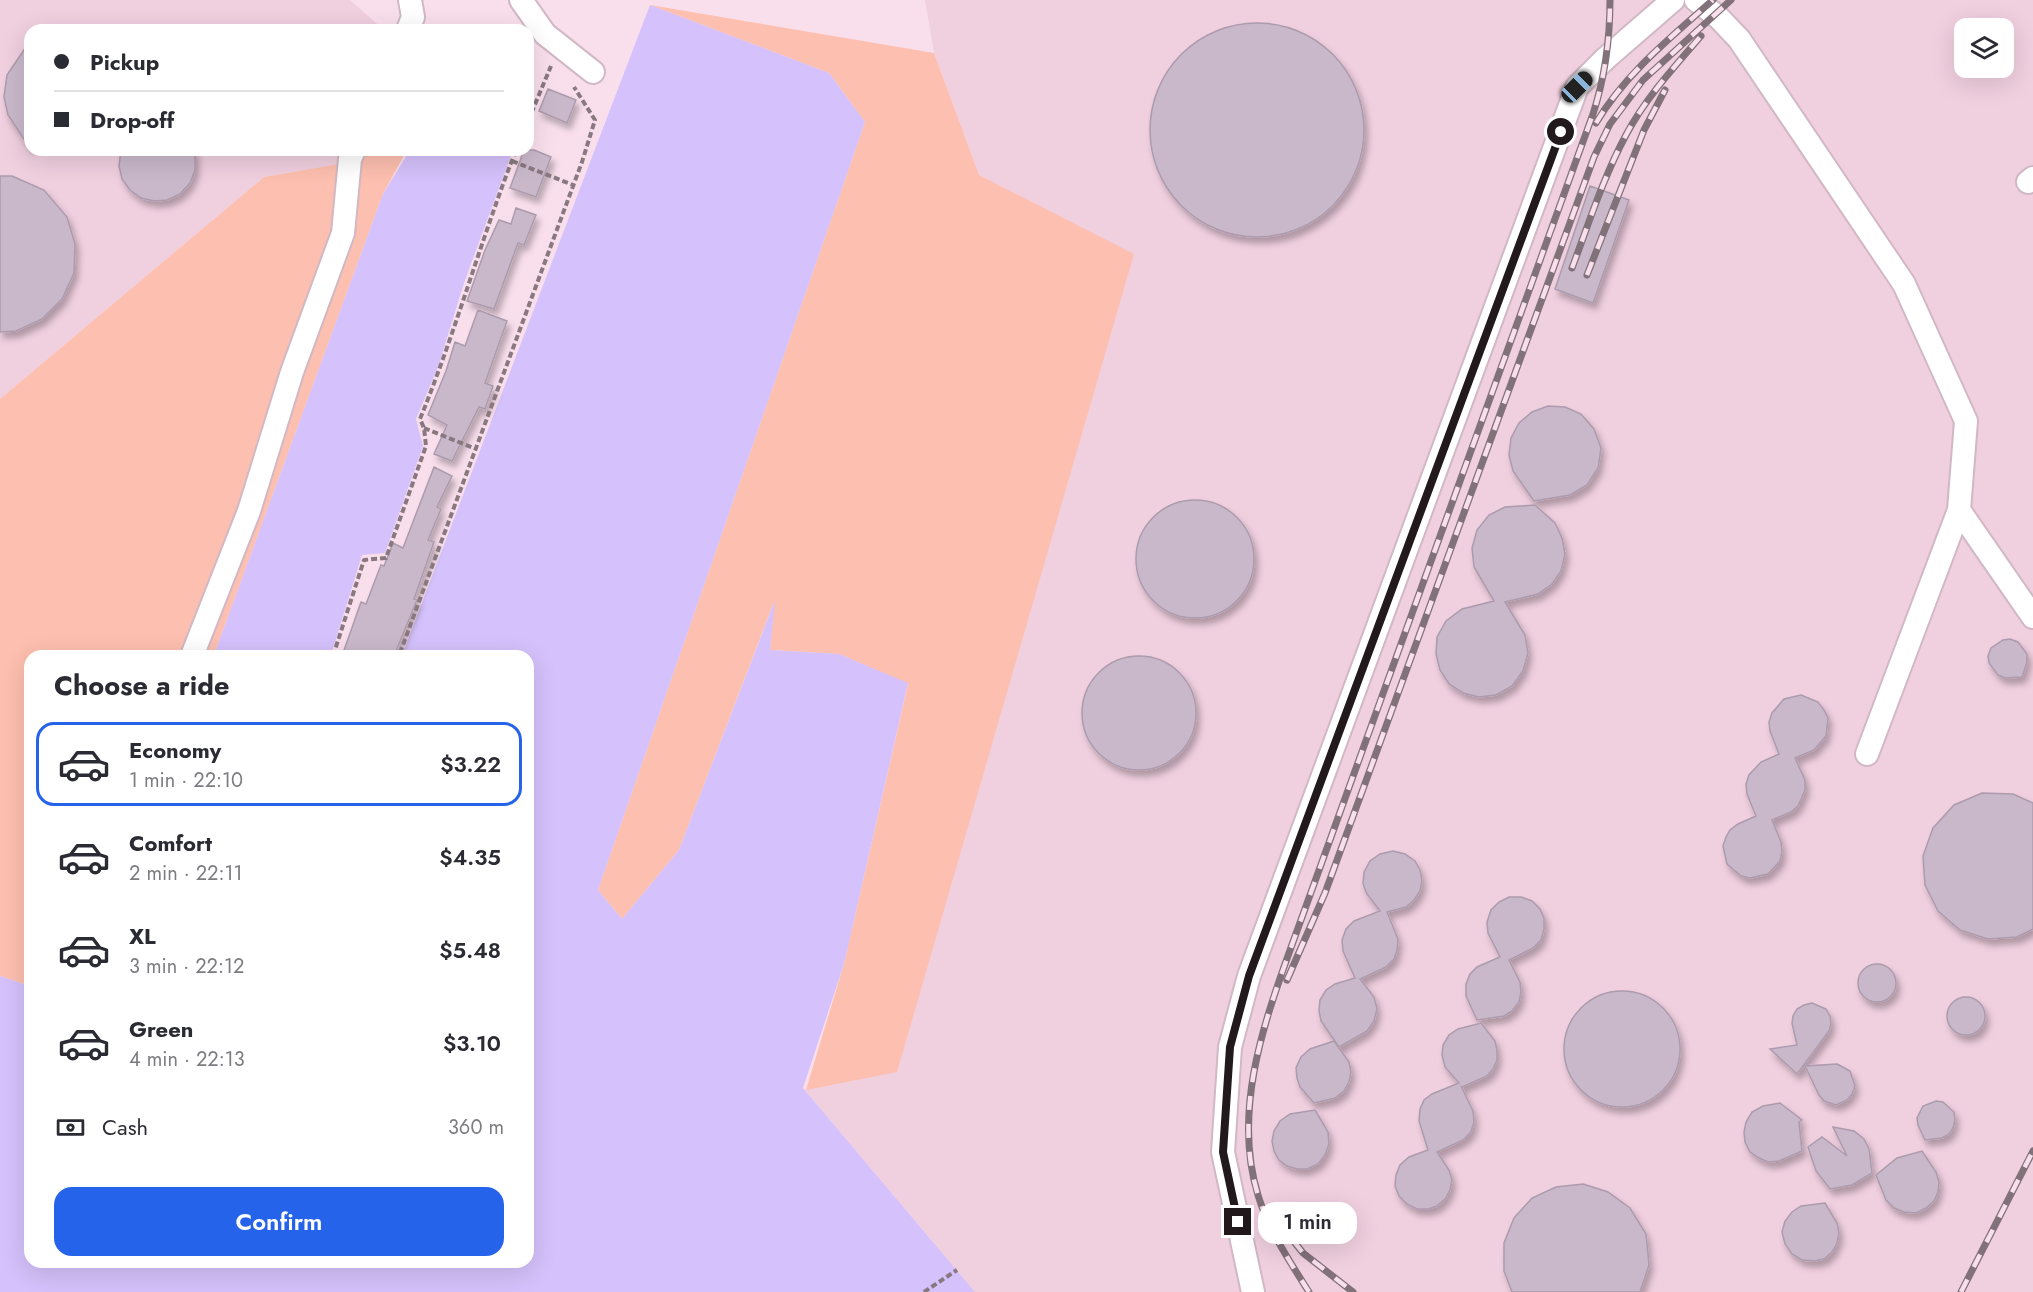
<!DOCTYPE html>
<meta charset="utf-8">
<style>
body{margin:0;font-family:Jost,sans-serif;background:#f7f7f7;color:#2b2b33;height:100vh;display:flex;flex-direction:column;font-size:22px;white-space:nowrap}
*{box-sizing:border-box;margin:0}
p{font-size:20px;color:#7c7c81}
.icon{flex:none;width:33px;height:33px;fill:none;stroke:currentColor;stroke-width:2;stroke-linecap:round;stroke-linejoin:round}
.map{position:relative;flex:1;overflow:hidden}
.drawer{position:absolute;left:24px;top:650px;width:510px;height:618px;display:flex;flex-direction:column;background:#fff;border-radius:18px;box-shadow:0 6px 24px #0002}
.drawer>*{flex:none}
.banner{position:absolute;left:24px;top:24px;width:510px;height:132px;border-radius:18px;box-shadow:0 6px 24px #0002;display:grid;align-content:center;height:132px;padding:0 30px;background:#fff}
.fabs{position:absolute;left:1954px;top:18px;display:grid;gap:12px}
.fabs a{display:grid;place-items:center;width:60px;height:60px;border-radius:12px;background:#fff;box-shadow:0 6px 24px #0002;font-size:30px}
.end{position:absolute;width:27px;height:27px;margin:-14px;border:8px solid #22191d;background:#fff;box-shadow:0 0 0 3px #fff}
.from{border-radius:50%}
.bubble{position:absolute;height:42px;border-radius:18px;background:#fff;box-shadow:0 6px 24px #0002;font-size:20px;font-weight:600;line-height:42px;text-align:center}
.car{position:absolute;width:18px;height:36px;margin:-18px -9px;border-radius:8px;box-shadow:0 0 4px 2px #0007;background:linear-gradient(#222 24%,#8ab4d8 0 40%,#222 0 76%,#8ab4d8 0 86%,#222 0)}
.banner b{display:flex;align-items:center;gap:21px;height:57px;font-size:22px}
.banner b+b{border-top:2px solid #e1e1e2}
.banner i{width:15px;height:15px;background:#2b2b33}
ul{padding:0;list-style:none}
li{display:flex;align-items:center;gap:18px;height:84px;margin:0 12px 9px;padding:0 18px;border:3px solid transparent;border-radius:18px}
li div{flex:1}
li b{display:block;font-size:22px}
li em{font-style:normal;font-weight:600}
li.selected{border-color:#2563eb}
li>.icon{width:54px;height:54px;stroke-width:1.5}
h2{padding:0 30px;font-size:27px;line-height:72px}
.pay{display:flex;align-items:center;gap:15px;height:66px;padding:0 30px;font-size:22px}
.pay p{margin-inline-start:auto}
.button{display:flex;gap:12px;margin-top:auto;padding:12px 30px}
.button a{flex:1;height:69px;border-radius:18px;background:#2563eb;color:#fff;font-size:24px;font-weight:600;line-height:69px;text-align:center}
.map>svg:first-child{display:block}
</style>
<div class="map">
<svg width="2033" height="1292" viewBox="0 0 2033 1292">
<defs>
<filter id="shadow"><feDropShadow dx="3.5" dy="6" stdDeviation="3" flood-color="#0004"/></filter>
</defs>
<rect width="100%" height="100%" fill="#f9dfec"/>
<!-- built -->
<path fill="#f0cfdf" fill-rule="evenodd" d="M 0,0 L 350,0 L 384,30 L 30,30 L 30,150 L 363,150 L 357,161 L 264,177 L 0,399 Z
M 925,0 L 2033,0 L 2033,1292 L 975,1292 L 803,1088 L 807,1090 L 1134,255 L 979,175 L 934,53 ZM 1965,28 L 2004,28 L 2004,68 L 1965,68 Z"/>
<!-- green -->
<path fill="#fdbfaf" d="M 650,5 L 934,53 L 979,175 L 1134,254 L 897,1072 L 806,1090 L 844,964 L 908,684 L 839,654 L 770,650 L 774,602 L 679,850 L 622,919 L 598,890 L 865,122 L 829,73 Z
M 363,150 L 407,150 L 383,194 L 214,655 L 30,656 L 30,986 L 0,976 L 0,399 L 264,177 L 356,161 Z"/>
<!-- water -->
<path fill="#d5c1fb" d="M 650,5 L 829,73 L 865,122 L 598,890 L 622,919 L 679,850 L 775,600 L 770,650 L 839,654 L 908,683 L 844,964 L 803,1088 L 975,1292 L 0,1292 L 0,976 L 30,986 L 30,1262 L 528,1262 L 528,656 L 402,655 Z
M 410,150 L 513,150 L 464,283 L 438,367 L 416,419 L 423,446 L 385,553 L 362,555 L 331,655 L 214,655 L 383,194 Z"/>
<!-- building -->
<path fill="#c9b8ca" stroke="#ac9bad" stroke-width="1.5" filter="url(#shadow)" d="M1150 130a107 107 0 1 1 214 0a107 107 0 1 1-214 0Z
M 30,41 L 30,148 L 8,115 L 4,97 L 7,75 Z
M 548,89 L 576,100 L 567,123 L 539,111 Z
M 121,150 L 195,150 L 195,170 L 190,183 L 180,194 L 167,200 L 154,201 L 141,198 L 130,190 L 122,179 L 119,166 Z
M 524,150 L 534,150 L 551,157 L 536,197 L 510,188 Z
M 0,176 L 12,176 L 44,190 L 67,217 L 75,244 L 74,273 L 62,299 L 42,319 L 16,331 L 0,332 Z
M 1590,186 L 1629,200 L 1593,303 L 1555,289 Z
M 516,208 L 536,215 L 524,245 L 518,243 L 494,309 L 467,301 L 485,250 L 499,220 L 511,224 Z
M 478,310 L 507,321 L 485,383 L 493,386 L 485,409 L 479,407 L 452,461 L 434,454 L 447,425 L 428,415 L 446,371 L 455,342 L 465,346 Z
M 1548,406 L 1565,407 L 1581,414 L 1594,429 L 1601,448 L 1598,468 L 1587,485 L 1570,495 L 1534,501 L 1513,471 L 1509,455 L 1511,438 L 1519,423 L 1532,412 Z
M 434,467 L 452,476 L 437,507 L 441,509 L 428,540 L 434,542 L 414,599 L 417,600 L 394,656 L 342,656 L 361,602 L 366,604 L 381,565 L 384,566 L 393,543 L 403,548 Z
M1136 559a59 59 0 1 1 118 0a59 59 0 1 1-118 0Z
M 1535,505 L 1555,523 L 1562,538 L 1565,554 L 1561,571 L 1552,584 L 1538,594 L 1505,602 L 1525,635 L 1528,653 L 1523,671 L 1512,686 L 1496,695 L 1479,697 L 1463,693 L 1449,684 L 1440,670 L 1436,654 L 1437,637 L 1446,621 L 1462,609 L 1494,601 L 1474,567 L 1472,548 L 1477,530 L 1489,515 L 1505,507 Z
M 2010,639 L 2018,642 L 2027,654 L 2027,662 L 2022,677 L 2005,678 L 1998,675 L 1989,663 L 1988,656 L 1991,648 L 2003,640 Z
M1082 713a57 57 0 1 1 114 0a57 57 0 1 1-114 0Z
M 1801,695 L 1818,702 L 1824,710 L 1828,718 L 1826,736 L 1814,750 L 1795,758 L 1805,780 L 1805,790 L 1798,806 L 1791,812 L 1772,820 L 1781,842 L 1782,852 L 1780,861 L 1768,874 L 1750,878 L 1741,876 L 1727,864 L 1723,846 L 1726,837 L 1730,830 L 1738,824 L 1756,816 L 1747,794 L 1746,784 L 1749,775 L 1761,762 L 1779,754 L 1770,731 L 1769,722 L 1772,713 L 1784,699 Z
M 1982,793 L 2013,794 L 2033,803 L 2033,929 L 2017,937 L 1988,939 L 1960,930 L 1938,911 L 1925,885 L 1923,856 L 1933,828 L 1954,805 Z
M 1393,851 L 1405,854 L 1415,861 L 1420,870 L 1422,881 L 1420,891 L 1414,900 L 1406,907 L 1387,912 L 1398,939 L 1397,950 L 1394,959 L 1386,967 L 1360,979 L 1374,997 L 1377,1009 L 1374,1021 L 1367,1031 L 1339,1047 L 1321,1021 L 1319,1011 L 1320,1000 L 1326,990 L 1335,984 L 1355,978 L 1343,951 L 1342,940 L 1346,929 L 1354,921 L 1380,911 L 1367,894 L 1363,884 L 1364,872 L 1370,861 L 1380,854 Z
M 1509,897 L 1521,897 L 1532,901 L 1540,909 L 1544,918 L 1544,929 L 1541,940 L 1533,948 L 1509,960 L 1520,982 L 1521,992 L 1519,1002 L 1512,1011 L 1504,1016 L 1477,1020 L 1466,996 L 1466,984 L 1470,974 L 1477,967 L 1500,957 L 1488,933 L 1487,922 L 1491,910 L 1499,902 Z
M1858 983a19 19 0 1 1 38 0a19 19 0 1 1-38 0Z
M1564 1049a58 58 0 1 1 116 0a58 58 0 1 1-116 0Z
M1947 1016a19 19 0 1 1 38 0a19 19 0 1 1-38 0Z
M 1812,1003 L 1826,1009 L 1830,1016 L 1831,1024 L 1829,1031 L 1797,1074 L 1770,1049 L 1797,1045 L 1792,1023 L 1793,1016 L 1797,1009 L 1804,1005 Z
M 1481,1023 L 1495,1041 L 1497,1050 L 1497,1060 L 1493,1069 L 1487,1076 L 1462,1087 L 1461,1086 L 1473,1111 L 1474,1122 L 1471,1132 L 1463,1140 L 1437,1152 L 1449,1170 L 1452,1180 L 1450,1190 L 1445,1199 L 1437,1206 L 1428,1209 L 1417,1209 L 1407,1204 L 1399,1196 L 1395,1186 L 1396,1175 L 1400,1165 L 1409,1157 L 1428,1150 L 1419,1121 L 1420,1109 L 1424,1100 L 1432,1094 L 1459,1083 L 1445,1067 L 1442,1055 L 1443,1045 L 1449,1035 L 1458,1029 Z
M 1334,1041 L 1349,1062 L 1351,1072 L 1349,1082 L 1344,1091 L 1335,1098 L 1314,1103 L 1300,1087 L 1297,1078 L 1296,1068 L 1301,1057 L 1310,1049 Z
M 1837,1064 L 1850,1071 L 1855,1086 L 1852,1094 L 1847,1100 L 1836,1105 L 1824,1101 L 1819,1095 L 1805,1066 Z
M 1936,1101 L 1943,1102 L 1954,1112 L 1955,1120 L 1953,1128 L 1949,1134 L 1942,1138 L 1925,1140 L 1918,1125 L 1917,1118 L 1923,1106 Z
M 1780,1103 L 1802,1120 L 1799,1122 L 1802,1151 L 1779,1161 L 1768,1162 L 1759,1158 L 1750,1152 L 1745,1142 L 1744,1132 L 1746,1122 L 1752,1112 L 1763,1106 Z
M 1315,1110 L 1328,1132 L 1329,1144 L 1325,1155 L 1318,1164 L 1307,1169 L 1297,1169 L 1287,1166 L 1279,1160 L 1274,1151 L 1272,1141 L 1274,1131 L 1280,1121 L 1290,1114 Z
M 1833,1127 L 1854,1131 L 1864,1139 L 1869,1149 L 1872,1173 L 1852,1185 L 1830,1189 L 1816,1171 L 1808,1147 L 1822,1137 L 1847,1156 Z
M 1922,1151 L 1936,1172 L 1939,1182 L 1938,1192 L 1934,1201 L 1926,1208 L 1916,1213 L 1904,1212 L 1894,1208 L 1886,1200 L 1876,1175 L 1897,1158 Z
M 1583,1184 L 1608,1192 L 1630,1208 L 1646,1234 L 1649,1265 L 1640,1292 L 1512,1292 L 1504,1271 L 1504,1243 L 1514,1218 L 1532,1198 L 1556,1187 Z
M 1825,1203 L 1837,1223 L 1839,1233 L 1837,1243 L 1832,1252 L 1824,1259 L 1814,1261 L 1802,1260 L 1792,1254 L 1785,1244 L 1782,1232 L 1785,1221 L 1792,1212 L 1801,1206 Z"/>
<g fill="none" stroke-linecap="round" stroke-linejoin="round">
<!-- minor casing -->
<g stroke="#d1b8c4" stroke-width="26">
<path id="minor" d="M 521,0 L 545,34 L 593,72
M 1696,0 L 1718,17 L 1739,39 L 1904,284 L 1966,421 L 1959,510 L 2033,617
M 408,30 L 413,17 L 410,0
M 2028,182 L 2033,178
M 192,656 L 249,511 L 292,372 L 343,233 L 350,159 L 354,150
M 1867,754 L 1959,510
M 1253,1292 L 1223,1152 L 1230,1047 L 1249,976 L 1577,87 L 1605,59 L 1673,0"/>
</g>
<!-- path -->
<path stroke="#897880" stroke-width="4" stroke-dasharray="6 3" stroke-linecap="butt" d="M 528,121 L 551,66
M 512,161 L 573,185
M 424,428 L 476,449
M 400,653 L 582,162 L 595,120 L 574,87
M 333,656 L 364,560 L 386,558 L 426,446 L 424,428 L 420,419 C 456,331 481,239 516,150
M 924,1292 L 957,1270"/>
<!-- minor -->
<use href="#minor" stroke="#fff" stroke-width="22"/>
<!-- rail casing -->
<g stroke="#817179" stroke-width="7">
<path id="rail" d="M 1596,123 C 1625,74 1670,38 1713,0
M 1572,268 C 1589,223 1603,178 1626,135 C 1645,99 1674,67 1701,36
M 1587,275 L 1644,130 L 1665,90
M 1287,980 L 1325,893 L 1594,157 L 1610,124 L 1643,80 L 1731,0
M 1276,1219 L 1303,1253 L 1353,1292
M 1309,1292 C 1290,1262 1268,1229 1258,1195 C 1233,1114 1262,1028 1289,953 L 1593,114 C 1605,77 1610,38 1610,0
M 1961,1292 L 2033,1151"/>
</g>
<!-- rail -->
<use href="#rail" stroke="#f9dfec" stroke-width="4.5" stroke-dasharray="14" stroke-linecap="butt"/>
</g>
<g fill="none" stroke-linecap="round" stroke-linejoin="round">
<!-- route -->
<path stroke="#22191d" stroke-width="8" d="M 1238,1222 L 1223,1152 L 1230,1047 L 1249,976 L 1561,132"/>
</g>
</svg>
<div class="fabs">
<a><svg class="icon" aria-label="layers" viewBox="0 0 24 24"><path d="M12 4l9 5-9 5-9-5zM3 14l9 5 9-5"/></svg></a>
</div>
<i class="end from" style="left:1561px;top:132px"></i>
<i class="end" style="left:1238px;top:1222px"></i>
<div class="bubble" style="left:1258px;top:1202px;width:99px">1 min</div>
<i class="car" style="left:1577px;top:87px;rotate:45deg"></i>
<div class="banner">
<b><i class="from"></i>Pickup</b>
<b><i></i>Drop-off</b>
</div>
<section class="drawer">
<h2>Choose a ride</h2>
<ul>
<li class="selected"><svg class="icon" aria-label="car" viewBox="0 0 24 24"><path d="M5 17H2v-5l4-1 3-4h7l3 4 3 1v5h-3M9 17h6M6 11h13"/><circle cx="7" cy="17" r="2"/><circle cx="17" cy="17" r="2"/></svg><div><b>Economy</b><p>1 min · 22:10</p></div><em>$3.22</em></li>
<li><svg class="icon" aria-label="car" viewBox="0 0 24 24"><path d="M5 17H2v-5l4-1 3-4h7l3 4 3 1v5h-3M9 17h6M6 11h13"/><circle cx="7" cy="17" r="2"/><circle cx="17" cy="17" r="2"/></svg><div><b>Comfort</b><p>2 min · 22:11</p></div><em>$4.35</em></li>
<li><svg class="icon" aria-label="car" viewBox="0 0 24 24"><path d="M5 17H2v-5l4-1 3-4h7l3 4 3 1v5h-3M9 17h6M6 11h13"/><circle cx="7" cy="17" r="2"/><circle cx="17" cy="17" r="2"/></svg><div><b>XL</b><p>3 min · 22:12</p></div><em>$5.48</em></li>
<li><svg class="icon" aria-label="car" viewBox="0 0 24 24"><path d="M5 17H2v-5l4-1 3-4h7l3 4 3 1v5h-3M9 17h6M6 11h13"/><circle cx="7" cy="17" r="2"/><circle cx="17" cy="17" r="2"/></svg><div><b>Green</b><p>4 min · 22:13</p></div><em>$3.10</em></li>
</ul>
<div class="pay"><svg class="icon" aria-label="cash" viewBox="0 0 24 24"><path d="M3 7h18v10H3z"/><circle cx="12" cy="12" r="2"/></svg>Cash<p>360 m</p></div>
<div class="button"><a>Confirm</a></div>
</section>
</div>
